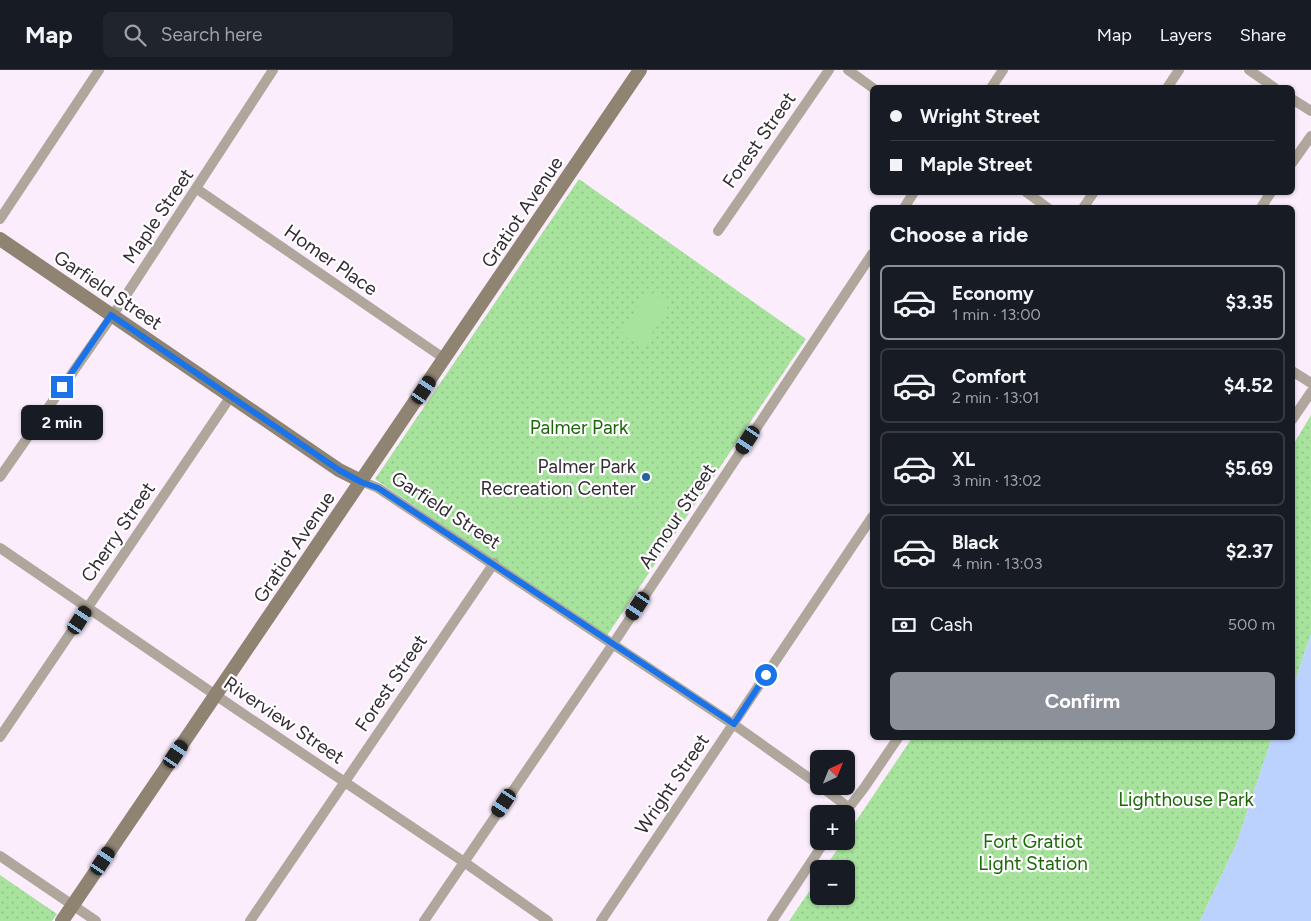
<!DOCTYPE html>
<meta charset="utf-8">
<style>
body{margin:0;font-family:Figtree,sans-serif;background:#20242c;color:#f1f3f6;height:100vh;display:flex;flex-direction:column;font-size:19px;white-space:nowrap}
*{box-sizing:border-box;margin:0}
p{font-size:16px;color:#9ea1a6}
.icon{flex:none;width:28px;height:28px;fill:none;stroke:currentColor;stroke-width:2;stroke-linecap:round;stroke-linejoin:round}
.map{position:relative;flex:1;overflow:hidden}
.panel{position:absolute;left:870px;top:135px;width:425px;height:535px;display:flex;flex-direction:column;background:#171b24;border-radius:8px;box-shadow:0 1px 4px #0004}
.panel>*{flex:none}
.hud{position:absolute;left:870px;top:15px;width:425px;height:110px;border-radius:8px;box-shadow:0 1px 4px #0004;display:grid;align-content:center;height:110px;padding:0 20px;background:#171b24}
.needle{width:32px;rotate:43deg}
.buttons{position:absolute;left:810px;top:680px;display:grid;gap:10px}
.buttons a{display:grid;place-items:center;width:45px;height:45px;border-radius:8px;background:#171b24;box-shadow:0 1px 4px #0004;font-size:25px}
.end{position:absolute;width:22px;height:22px;margin:-11px;border:6px solid #1a73e8;background:#fff;box-shadow:0 0 0 2px #fff}
.from{border-radius:50%}
.bubble{position:absolute;height:35px;border-radius:8px;background:#171b24;box-shadow:0 1px 4px #0004;font-size:16px;font-weight:700;line-height:35px;text-align:center}
.car{position:absolute;width:15px;height:30px;margin:-15px -8px;border-radius:6px;box-shadow:0 0 4px 1px #0007;background:linear-gradient(#222 24%,#8ab4d8 0 40%,#222 0 76%,#8ab4d8 0 86%,#222 0)}
.hud b{display:flex;align-items:center;gap:18px;height:48px;font-size:19px}
.hud b+b{border-top:1px solid #363941}
.hud i{width:12px;height:12px;background:#f1f3f6}
ul{padding:0;list-style:none}
li{display:flex;align-items:center;gap:15px;height:75px;margin:0 10px 8px;padding:0 10px;border:2px solid #363941;border-radius:8px}
li div{flex:1}
li b{display:block;font-size:19px}
li em{font-style:normal;font-weight:700}
li.current{border-color:#8c9099}
li>.icon{width:45px;height:45px;stroke-width:1.5}
h2{padding:0 20px;font-size:22px;line-height:60px}
.pay{display:flex;align-items:center;gap:12px;height:55px;padding:0 20px;font-size:19px}
.pay p{margin-inline-start:auto}
.primary-button{display:flex;gap:10px;margin-top:auto;padding:10px 20px}
.primary-button a{flex:1;height:58px;border-radius:8px;background:#8c9099;color:#fff;font-size:20px;font-weight:700;line-height:58px;text-align:center}
header{display:flex;align-items:center;gap:30px;box-sizing:border-box;height:70px;padding:0 25px;background:#171b24;border-bottom:1px solid #363941}
header strong{font-size:24px}
nav{display:flex;gap:28px;margin-inline-start:auto;font-size:18px}
.search{width:350px;height:45px;background:#20242c;display:flex;align-items:center;gap:12px;box-sizing:border-box;padding:0 18px;border-radius:8px;color:#9ea1a6;font-size:19px}
.map>svg:first-child{display:block}
</style>
<header>
<strong>Map</strong>
<div class="search"><svg class="icon" aria-label="search" viewBox="0 0 24 24"><circle cx="10" cy="10" r="6"/><path d="M15 15l6 6"/></svg>Search here</div>
<nav><a>Map</a><a>Layers</a><a>Share</a></nav>
</header>
<div class="map">
<svg width="1311" height="851" viewBox="0 0 1311 851">
<defs>
<pattern id="green-dots" width="8" height="8" patternUnits="userSpaceOnUse" patternTransform="scale(1.25)"><rect width="8" height="8" fill="#a7e39d"/><path d="M2 2h.1M6 6h.1" fill="none" stroke="#90c388" stroke-width="1.8" stroke-linecap="round"/></pattern>
</defs>
<rect width="100%" height="100%" fill="#fbedfc"/>
<!-- green -->
<path fill="url(#green-dots)" d="M 579,109 L 806,269 L 606,567 L 375,409 Z
M 1311,345 L 1311,564 L 1293,617 L 1293,375 Z
M 912,668 L 1272,668 L 1236,775 L 1200,851 L 789,851 L 819,807 L 819,826 L 846,826 L 846,799 L 824,799 L 843,771 L 846,771 L 846,766 Z
M 0,805 L 57,844 L 52,851 L 0,851 Z"/>
<!-- pitch -->
<path fill="#a7e39d" d="M 647,220 L 669,234 L 644,278 L 621,264 Z"/>
<!-- water -->
<path fill="#bbd1fe" d="M 1311,564 L 1311,851 L 1200,851 L 1236,775 L 1272,668 L 1292,668 L 1293,617 Z"/>
<g fill="none" stroke-linecap="round" stroke-linejoin="round">
<!-- street -->
<path stroke="#afa79b" stroke-width="10" d="M 848,0 L 873,18
M 1249,0 L 1275,18
M 991,18 L 1003,0
M 1167,18 L 1179,0
M 1292,29 L 1311,41
M 1292,93 L 1311,66
M 197,119 L 445,289
M 1026,122 L 1048,138
M 904,138 L 914,122
M 1083,138 L 1094,122
M 1261,138 L 1271,122
M 0,149 L 99,0
M 718,161 L 829,0
M 1292,301 L 1311,313
M 1292,350 L 1311,322
M 0,407 L 121,233 L 273,0
M 361,411 L 378,418 L 733,654 L 819,715
M 0,478 L 236,639 L 464,792 L 548,851
M 0,667 L 231,326
M 820,716 L 848,737
M 844,744 L 864,718 L 898,668
M 0,786 L 96,851
M 250,851 L 494,493
M 424,851 L 613,574 L 872,184
M 601,851 L 872,447
M 772,851 L 825,771"/>
<!-- secondary -->
<path stroke="#8f8372" stroke-width="14" d="M 0,169 L 339,400 L 361,411
M 62,851 L 640,0"/>
</g>
<g fill="none" stroke-linecap="round" stroke-linejoin="round">
<!-- route -->
<path stroke="#1a73e8" stroke-width="6" d="M 62,317 L 111,245 L 339,400 L 361,412 L 378,418 L 734,654 L 766,605"/>
</g>
<!-- markers -->
<circle fill="#27639a" stroke="#fff" stroke-width="2" cx="646" cy="407" r="5"/>
<g text-anchor="middle" dominant-baseline="central" stroke-width="4.5" stroke-linejoin="round" paint-order="stroke">
<!-- street labels -->
<g font-size="19" fill="#342b35" stroke="#fff">
<text transform="translate(759 70) rotate(-55)">Forest Street</text>
<text transform="translate(522 142) rotate(-56)">Gratiot Avenue</text>
<text transform="translate(158 146) rotate(-56)">Maple Street</text>
<text transform="translate(331 190) rotate(35)">Homer Place</text>
<text transform="translate(108 220) rotate(34)">Garfield Street</text>
<text transform="translate(446 440) rotate(33)">Garfield Street</text>
<text transform="translate(677 446) rotate(-56)">Armour Street</text>
<text transform="translate(118 462) rotate(-56)">Cherry Street</text>
<text transform="translate(294 477) rotate(-56)">Gratiot Avenue</text>
<text transform="translate(391 613) rotate(-56)">Forest Street</text>
<text transform="translate(284 650) rotate(34)">Riverview Street</text>
<text transform="translate(672 714) rotate(-56)">Wright Street</text>
</g>
<!-- park labels -->
<g font-size="19" fill="#1c6809" stroke="#fff">
<text x="579" y="357">Palmer Park</text>
<text x="1186" y="729">Lighthouse Park</text>
<text x="1033" y="771">Fort Gratiot<tspan x="1033" dy="22">Light Station</tspan></text>
</g>
<!-- poi labels -->
<g font-size="19" fill="#342b35" stroke="#fff" text-anchor="end">
<text x="636" y="396">Palmer Park<tspan x="636" dy="22">Recreation Center</tspan></text>
</g>
</g>
</svg>
<div class="buttons">
<a><svg class="needle" viewBox="-14 -14 28 28"><path d="M0-13l5 13h-10z" fill="#e53935"/><path d="M0 13l5-13h-10z" fill="#9ea1a6"/></svg></a>
<a>+</a>
<a>−</a>
</div>
<i class="end from" style="left:766px;top:605px"></i>
<i class="end" style="left:62px;top:317px"></i>
<div class="bubble" style="left:21px;top:335px;width:82px">2 min</div>
<i class="car" style="left:424px;top:320px;rotate:34deg"></i>
<i class="car" style="left:748px;top:370px;rotate:213deg"></i>
<i class="car" style="left:638px;top:536px;rotate:213deg"></i>
<i class="car" style="left:80px;top:550px;rotate:33deg"></i>
<i class="car" style="left:176px;top:684px;rotate:34deg"></i>
<i class="car" style="left:504px;top:733px;rotate:214deg"></i>
<i class="car" style="left:103px;top:791px;rotate:34deg"></i>
<div class="hud">
<b><i class="from"></i>Wright Street</b>
<b><i></i>Maple Street</b>
</div>
<section class="panel">
<h2>Choose a ride</h2>
<ul>
<li class="current"><svg class="icon" aria-label="car" viewBox="0 0 24 24"><path d="M5 17H2v-5l4-1 3-4h7l3 4 3 1v5h-3M9 17h6M6 11h13"/><circle cx="7" cy="17" r="2"/><circle cx="17" cy="17" r="2"/></svg><div><b>Economy</b><p>1 min · 13:00</p></div><em>$3.35</em></li>
<li><svg class="icon" aria-label="car" viewBox="0 0 24 24"><path d="M5 17H2v-5l4-1 3-4h7l3 4 3 1v5h-3M9 17h6M6 11h13"/><circle cx="7" cy="17" r="2"/><circle cx="17" cy="17" r="2"/></svg><div><b>Comfort</b><p>2 min · 13:01</p></div><em>$4.52</em></li>
<li><svg class="icon" aria-label="car" viewBox="0 0 24 24"><path d="M5 17H2v-5l4-1 3-4h7l3 4 3 1v5h-3M9 17h6M6 11h13"/><circle cx="7" cy="17" r="2"/><circle cx="17" cy="17" r="2"/></svg><div><b>XL</b><p>3 min · 13:02</p></div><em>$5.69</em></li>
<li><svg class="icon" aria-label="car" viewBox="0 0 24 24"><path d="M5 17H2v-5l4-1 3-4h7l3 4 3 1v5h-3M9 17h6M6 11h13"/><circle cx="7" cy="17" r="2"/><circle cx="17" cy="17" r="2"/></svg><div><b>Black</b><p>4 min · 13:03</p></div><em>$2.37</em></li>
</ul>
<div class="pay"><svg class="icon" aria-label="cash" viewBox="0 0 24 24"><path d="M3 7h18v10H3z"/><circle cx="12" cy="12" r="2"/></svg>Cash<p>500 m</p></div>
<div class="primary-button"><a>Confirm</a></div>
</section>
</div>
